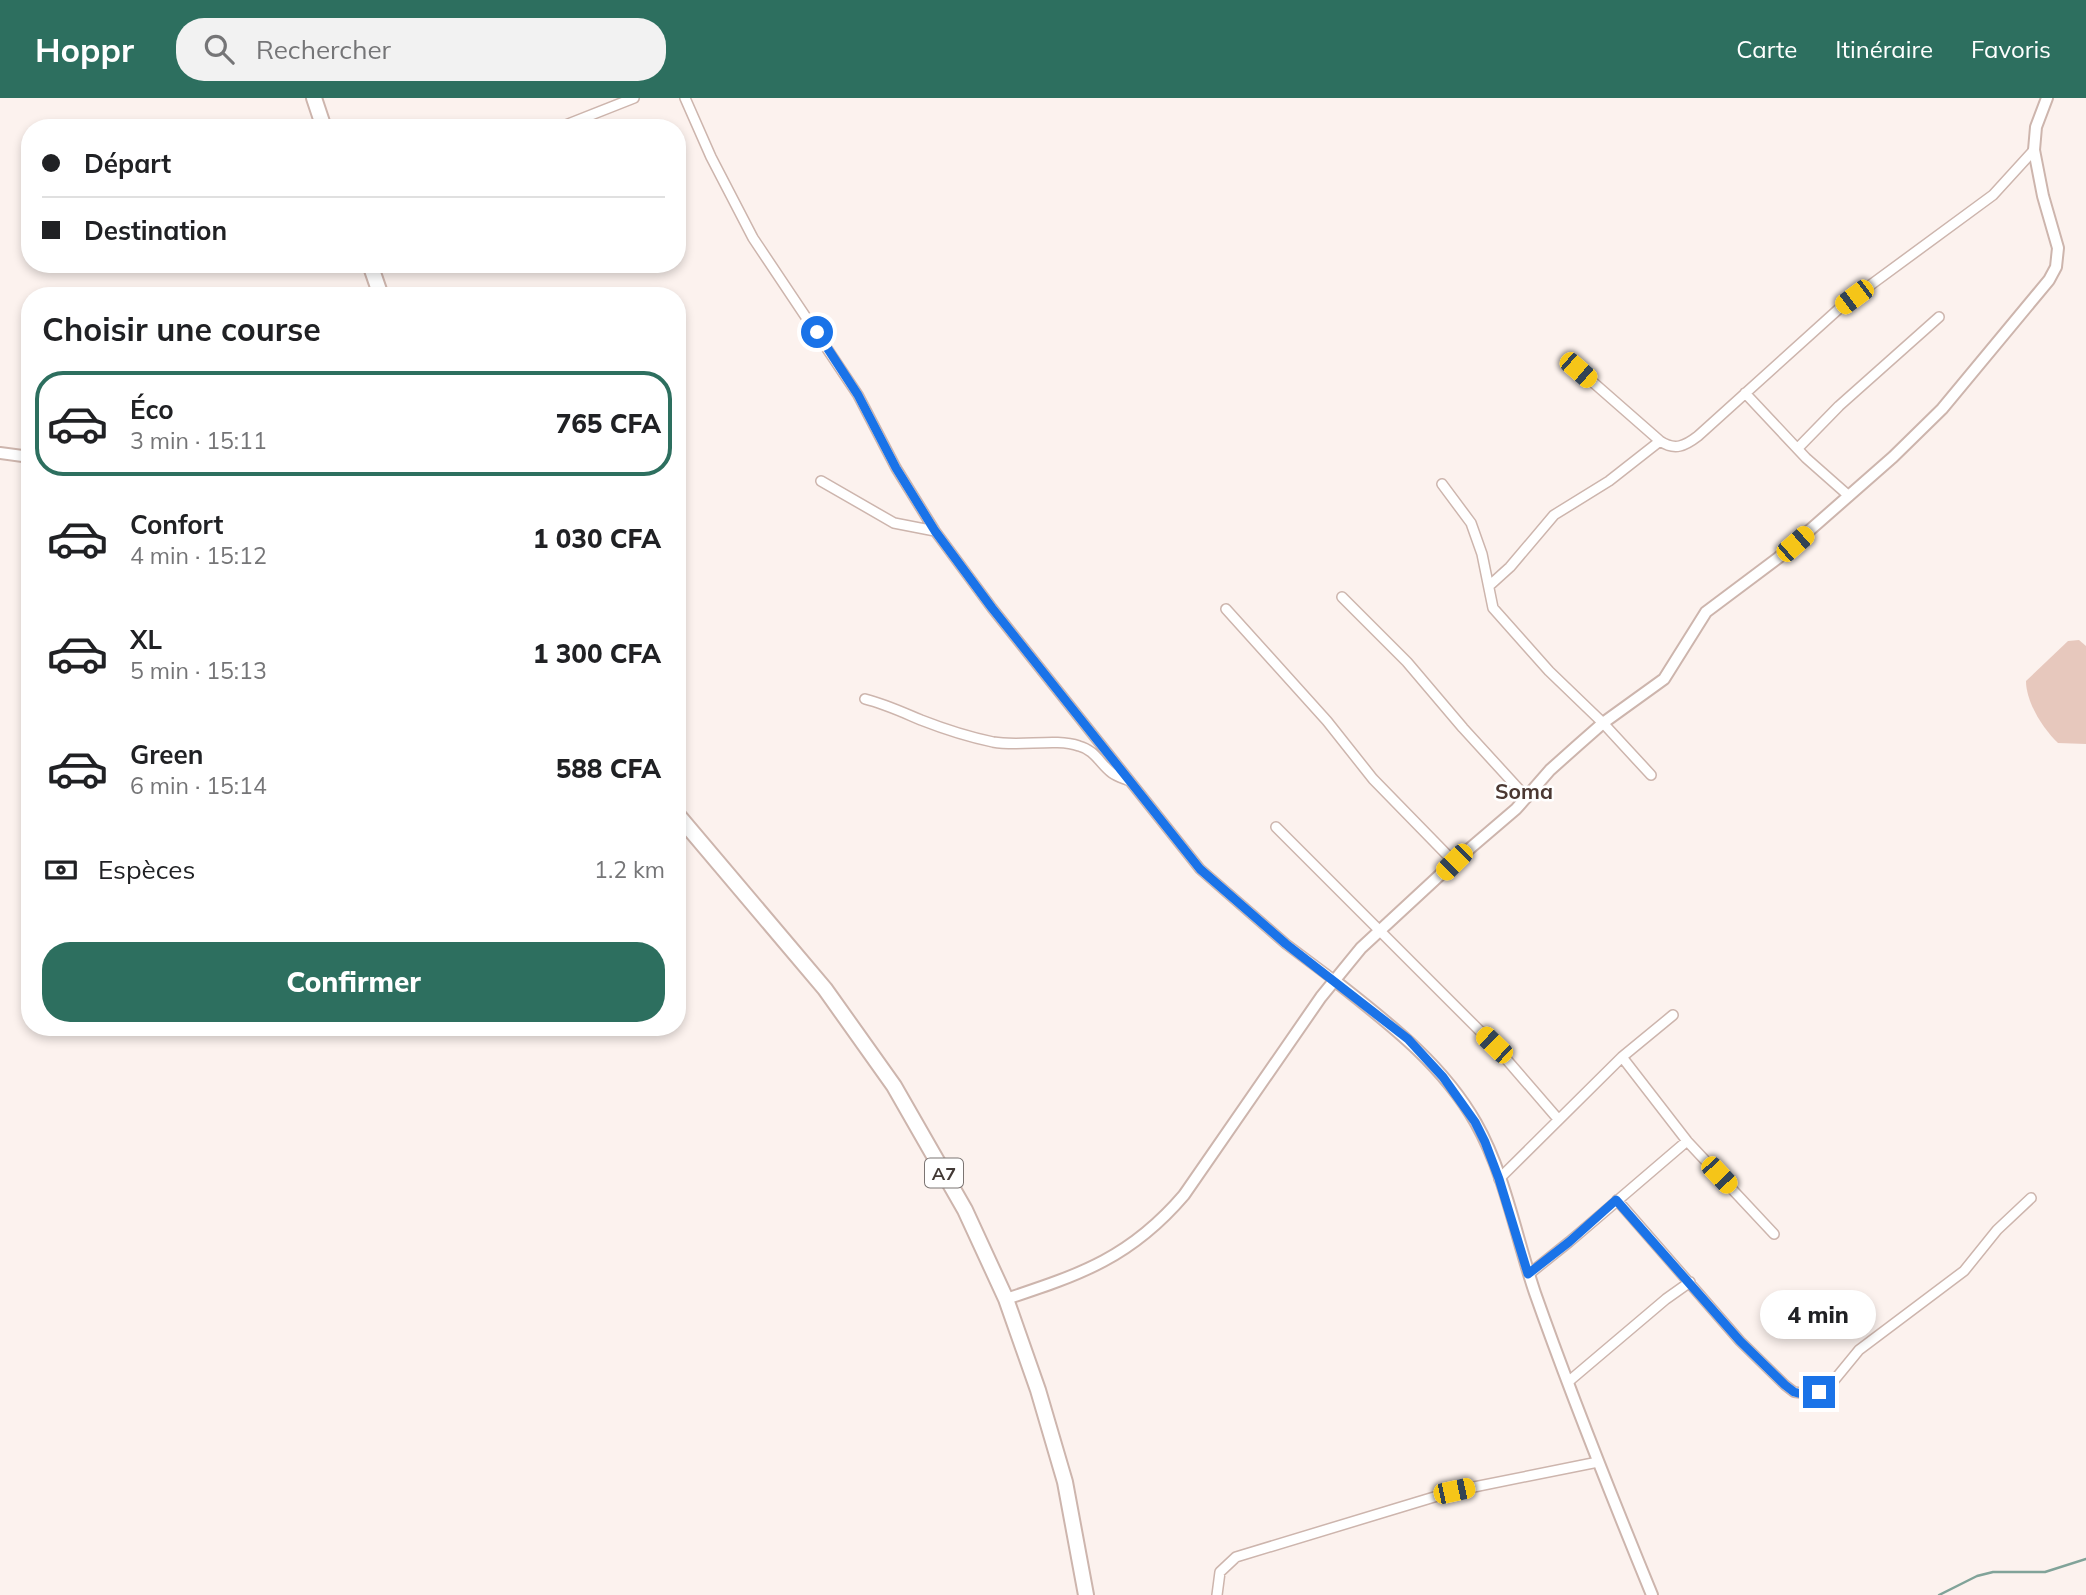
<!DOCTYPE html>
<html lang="fr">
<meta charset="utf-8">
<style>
body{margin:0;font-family:Mulish,sans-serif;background:#f2f2f2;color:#202124;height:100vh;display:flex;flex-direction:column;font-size:26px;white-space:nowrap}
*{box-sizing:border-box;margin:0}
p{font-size:23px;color:#757577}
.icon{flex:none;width:38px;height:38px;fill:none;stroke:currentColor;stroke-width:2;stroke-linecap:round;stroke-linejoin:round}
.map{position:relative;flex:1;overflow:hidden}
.panel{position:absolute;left:21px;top:189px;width:665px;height:749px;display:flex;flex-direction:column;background:#fff;border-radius:28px;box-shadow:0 4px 10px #0003}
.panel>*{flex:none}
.guide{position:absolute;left:21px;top:21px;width:665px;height:154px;border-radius:28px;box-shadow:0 4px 10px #0003;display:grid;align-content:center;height:154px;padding:0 21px;background:#fff}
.end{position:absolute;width:32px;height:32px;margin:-16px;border:9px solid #1a73e8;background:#fff;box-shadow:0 0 0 4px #fff}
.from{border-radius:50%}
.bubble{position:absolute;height:49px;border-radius:24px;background:#fff;box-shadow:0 4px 10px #0003;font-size:23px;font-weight:800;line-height:49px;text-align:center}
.car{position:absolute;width:21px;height:42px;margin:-21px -10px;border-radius:9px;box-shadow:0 0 5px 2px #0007;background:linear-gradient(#f5c518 24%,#345 0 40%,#f5c518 0 76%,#345 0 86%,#f5c518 0)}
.guide b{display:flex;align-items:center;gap:24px;height:66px;font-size:26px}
.guide b+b{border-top:2px solid #e0e0e0}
.guide i{width:18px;height:18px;background:#202124}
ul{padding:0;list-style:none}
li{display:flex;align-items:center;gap:21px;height:105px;margin:0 14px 10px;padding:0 7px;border:4px solid transparent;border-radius:28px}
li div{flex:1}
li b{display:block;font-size:26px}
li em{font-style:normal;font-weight:800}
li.on{border-color:#2d6f5f}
li>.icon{width:63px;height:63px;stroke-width:1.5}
h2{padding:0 21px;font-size:32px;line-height:84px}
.pay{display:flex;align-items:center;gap:18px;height:77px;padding:0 21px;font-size:26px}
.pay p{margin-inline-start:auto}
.primary-button{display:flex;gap:14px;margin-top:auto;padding:14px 21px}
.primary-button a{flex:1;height:80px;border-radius:28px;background:#2d6f5f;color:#fff;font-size:28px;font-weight:800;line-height:80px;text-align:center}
header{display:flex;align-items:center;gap:42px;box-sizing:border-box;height:98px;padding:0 35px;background:#2d6f5f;color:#fff}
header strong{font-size:33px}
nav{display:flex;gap:38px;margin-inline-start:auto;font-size:24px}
.search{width:490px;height:63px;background:#f2f2f2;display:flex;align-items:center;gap:18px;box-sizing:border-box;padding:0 24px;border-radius:28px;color:#757577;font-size:26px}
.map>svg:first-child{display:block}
</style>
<header>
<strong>Hoppr</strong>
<div class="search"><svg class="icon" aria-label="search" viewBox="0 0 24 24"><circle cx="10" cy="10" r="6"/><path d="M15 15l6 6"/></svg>Rechercher</div>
<nav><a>Carte</a><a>Itinéraire</a><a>Favoris</a></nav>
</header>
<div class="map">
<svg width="2086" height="1497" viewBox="0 0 2086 1497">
<rect width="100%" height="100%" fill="#fcf2ee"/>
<!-- green -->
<path fill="#e7c8bd" d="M 2079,542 L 2086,548 L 2086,646 L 2058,645 C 2043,631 2026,604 2026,583 L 2068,543 Z"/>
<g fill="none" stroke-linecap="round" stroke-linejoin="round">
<!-- stream -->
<path stroke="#81a399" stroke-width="2.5" d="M 1939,1497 L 1977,1478 L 1993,1474 L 2045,1474 L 2086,1461"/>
<!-- minor casing -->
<g stroke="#cdb5ad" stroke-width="12">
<path id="minor" d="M 685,0 L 711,59 L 753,140 L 858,297 L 896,370 L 935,433 L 992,510 L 1200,771 L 1286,846 L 1334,882
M 558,30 L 634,0
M 1579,272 L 1660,343 C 1675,353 1685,348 1698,338 L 1842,208 L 1993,97 L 2034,52
M 1745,295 L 1806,360 L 1849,398
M 1798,350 L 1839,308 L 1939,219
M 821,383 L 894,425 L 935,433
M 1442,386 L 1471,425 L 1482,456 L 1493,510 L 1549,573 L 1603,625 L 1651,677
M 1489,488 L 1510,469 L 1554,417 L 1609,383 L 1660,343
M 1342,499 L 1407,564 L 1463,630 L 1527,700
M 1226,511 L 1327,623 L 1373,681 L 1454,764
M 865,601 C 885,606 902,614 921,622 C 944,631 969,639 993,644 C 1020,649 1056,640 1079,648 C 1095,652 1100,666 1112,675 C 1116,678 1122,680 1127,682
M 1276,729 L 1494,947 L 1558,1021
M 1622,959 L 1687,1043 L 1774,1136
M 1499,1081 L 1622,959 L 1673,917
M 1617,1102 L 1740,1243 L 1785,1287 L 1794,1294 L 1809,1296 L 1827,1291 L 1859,1252 L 1964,1173 L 1997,1132 L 2031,1100
M 1529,1176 L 1569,1144 L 1687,1043
M 1568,1284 L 1666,1201 L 1690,1184
M 1217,1497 L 1220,1474 L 1236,1459 L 1454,1393 L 1598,1364"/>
</g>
<!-- tertiary casing -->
<g stroke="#cdb5ad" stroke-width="14">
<path id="tertiary" d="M 0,355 L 30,359
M 1334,882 C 1387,924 1442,965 1476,1025 C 1505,1076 1516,1139 1535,1195 C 1571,1297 1611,1397 1652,1497
M 1006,1201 C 1082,1176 1131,1159 1184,1097 L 1321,899 L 1361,850 L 1454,764 L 1516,711 L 1550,672 L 1578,647 L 1603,625 L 1664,581 L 1706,514 L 1778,460 L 1893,359 L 1942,311 L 2049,182 L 2056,169 L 2058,150 L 2043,98 L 2034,52 L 2036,29 L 2047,0"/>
</g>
<!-- primary casing -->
<g stroke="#cdb5ad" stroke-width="18">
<path id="primary" d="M 314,0 L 324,30
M 370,166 L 381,198
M 677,716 L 825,891 L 894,988 L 965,1112 L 1006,1201 L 1038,1292 L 1065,1384 L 1086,1497"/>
</g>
<!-- minor -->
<use href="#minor" stroke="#fff" stroke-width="9"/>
<!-- tertiary -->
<use href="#tertiary" stroke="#fff" stroke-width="10"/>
<!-- primary -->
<use href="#primary" stroke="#fff" stroke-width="14"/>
</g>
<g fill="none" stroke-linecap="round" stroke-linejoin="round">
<!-- route -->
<path stroke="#1a73e8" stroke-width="9" d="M 817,234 L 858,297 L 896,370 L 935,433 L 992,510 L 1200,771 L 1286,846 L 1408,941 L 1443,979 L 1475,1024 L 1485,1044 L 1499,1081 L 1528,1176 L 1569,1144 L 1616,1102 L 1740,1243 L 1785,1287 L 1794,1294 L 1802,1296 L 1819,1294"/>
</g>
<g text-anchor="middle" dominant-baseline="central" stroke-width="5" stroke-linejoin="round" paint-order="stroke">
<!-- shield labels -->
<rect fill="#fff" stroke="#7b7472" stroke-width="2" x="925" y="1060.5" width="38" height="29" rx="5"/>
<g font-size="18" font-weight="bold" fill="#423935">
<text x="944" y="1075">A7</text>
</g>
<!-- neighbourhood labels -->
<g font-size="21" font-weight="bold" fill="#4b3832" stroke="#fff">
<text x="1524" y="693">Soma</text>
</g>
</g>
</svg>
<i class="end from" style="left:817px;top:234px"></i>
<i class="end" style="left:1819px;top:1294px"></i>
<div class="bubble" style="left:1760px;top:1192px;width:116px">4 min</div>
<i class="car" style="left:1854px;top:199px;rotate:233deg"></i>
<i class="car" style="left:1578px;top:272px;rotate:131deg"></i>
<i class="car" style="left:1795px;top:446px;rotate:49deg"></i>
<i class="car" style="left:1454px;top:764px;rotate:225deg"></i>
<i class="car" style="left:1494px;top:947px;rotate:314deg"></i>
<i class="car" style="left:1719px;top:1077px;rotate:137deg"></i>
<i class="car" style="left:1454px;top:1393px;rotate:78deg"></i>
<div class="guide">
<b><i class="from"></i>Départ</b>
<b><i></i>Destination</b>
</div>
<section class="panel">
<h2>Choisir une course</h2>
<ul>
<li class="on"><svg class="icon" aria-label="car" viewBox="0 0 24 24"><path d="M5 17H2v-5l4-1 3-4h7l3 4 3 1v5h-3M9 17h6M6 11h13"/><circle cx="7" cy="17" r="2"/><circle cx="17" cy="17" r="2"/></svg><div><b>Éco</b><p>3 min · 15:11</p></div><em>765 CFA</em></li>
<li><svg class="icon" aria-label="car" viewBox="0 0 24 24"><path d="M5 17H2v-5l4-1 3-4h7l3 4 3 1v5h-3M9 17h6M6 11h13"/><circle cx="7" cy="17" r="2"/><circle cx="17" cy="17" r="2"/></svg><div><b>Confort</b><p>4 min · 15:12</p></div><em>1 030 CFA</em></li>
<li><svg class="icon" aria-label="car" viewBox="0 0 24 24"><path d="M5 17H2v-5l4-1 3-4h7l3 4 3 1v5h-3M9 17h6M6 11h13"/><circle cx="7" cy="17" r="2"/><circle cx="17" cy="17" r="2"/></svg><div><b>XL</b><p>5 min · 15:13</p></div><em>1 300 CFA</em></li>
<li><svg class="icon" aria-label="car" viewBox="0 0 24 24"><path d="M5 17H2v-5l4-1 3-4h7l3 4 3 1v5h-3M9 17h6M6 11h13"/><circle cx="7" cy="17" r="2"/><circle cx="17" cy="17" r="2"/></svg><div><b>Green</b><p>6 min · 15:14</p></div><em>588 CFA</em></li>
</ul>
<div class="pay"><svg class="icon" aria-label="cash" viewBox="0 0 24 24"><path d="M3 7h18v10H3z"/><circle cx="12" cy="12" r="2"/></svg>Espèces<p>1.2 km</p></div>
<div class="primary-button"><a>Confirmer</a></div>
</section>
</div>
